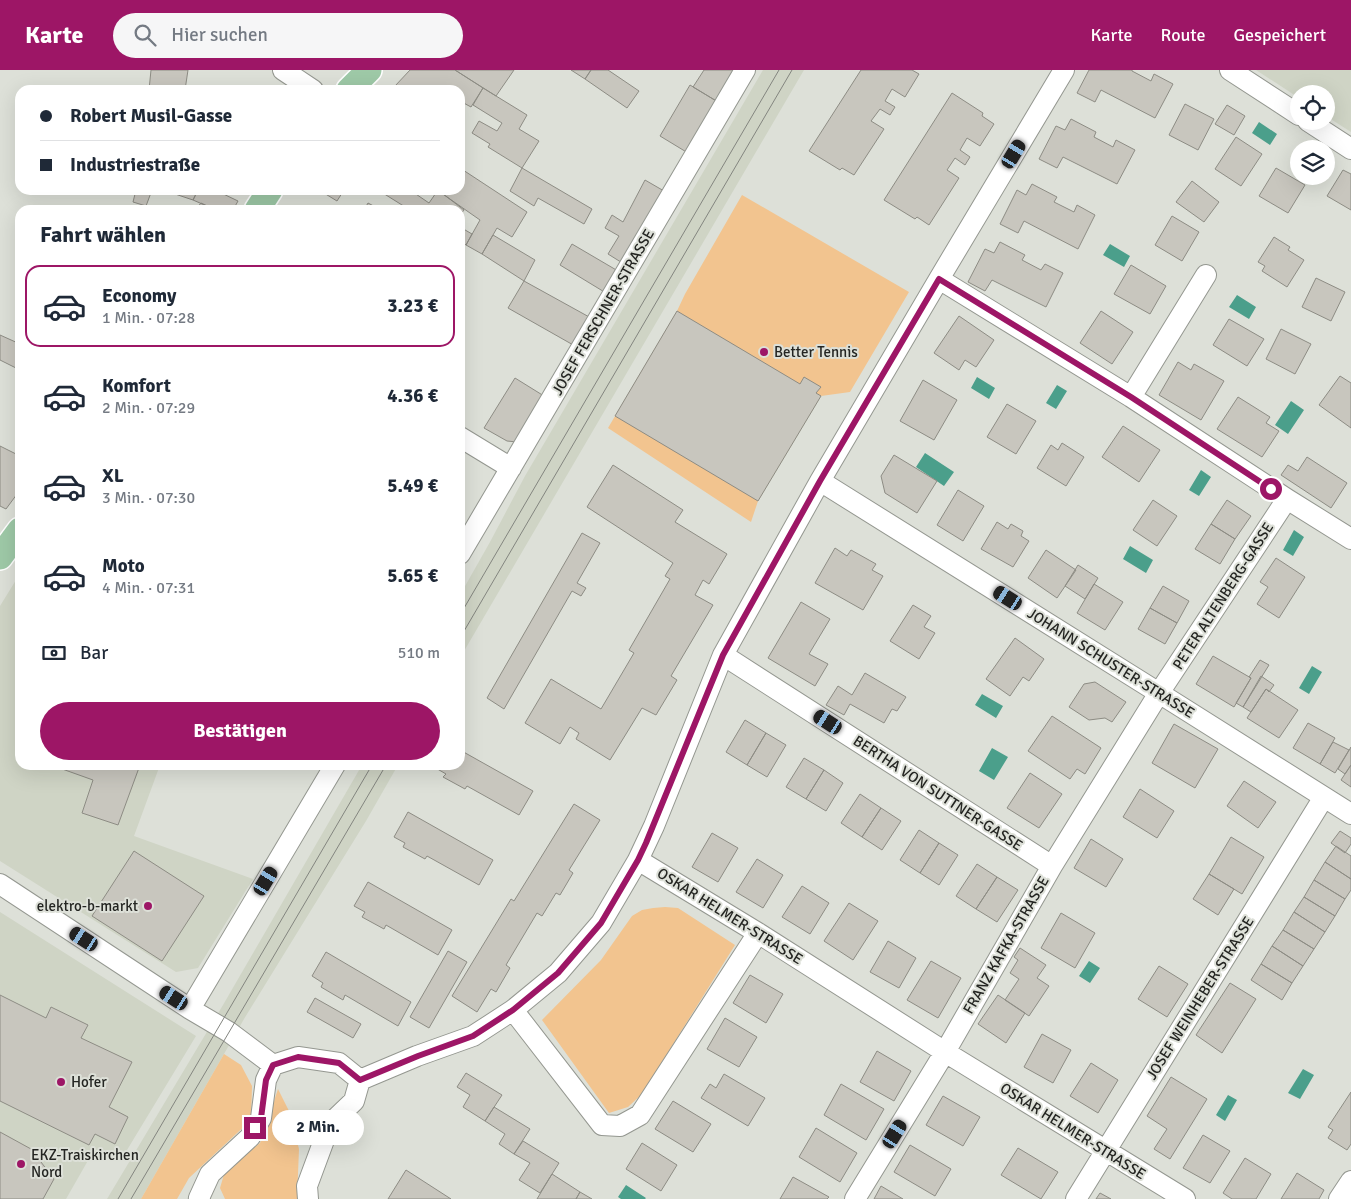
<!DOCTYPE html>
<html lang="de">
<meta charset="utf-8">
<style>
body{margin:0;font-family:Signika,sans-serif;background:#f6f6f7;color:#1f2937;height:100vh;display:flex;flex-direction:column;font-size:19px;white-space:nowrap}
*{box-sizing:border-box;margin:0}
p{font-size:16px;color:#747a83}
.icon{flex:none;width:28px;height:28px;fill:none;stroke:currentColor;stroke-width:2;stroke-linecap:round;stroke-linejoin:round}
.map{position:relative;flex:1;overflow:hidden}
.drawer{position:absolute;left:15px;top:135px;width:450px;height:565px;display:flex;flex-direction:column;background:#fff;border-radius:15px;box-shadow:0 5px 20px #0002}
.drawer>*{flex:none}
.guide{position:absolute;left:15px;top:15px;width:450px;height:110px;border-radius:15px;box-shadow:0 5px 20px #0002;display:grid;align-content:center;height:110px;padding:0 25px;background:#fff}
.buttons{position:absolute;left:1290px;top:15px;display:grid;gap:10px}
.buttons a{display:grid;place-items:center;width:45px;height:45px;border-radius:50%;background:#fff;box-shadow:0 5px 20px #0002;font-size:25px}
.end{position:absolute;width:22px;height:22px;margin:-11px;border:6px solid #9d1666;background:#fff;box-shadow:0 0 0 2px #fff}
.from{border-radius:50%}
.bubble{position:absolute;height:35px;border-radius:18px;background:#fff;box-shadow:0 5px 20px #0002;font-size:16px;font-weight:700;line-height:35px;text-align:center}
.car{position:absolute;width:15px;height:30px;margin:-15px -8px;border-radius:6px;box-shadow:0 0 4px 1px #0007;background:linear-gradient(#222 24%,#8ab4d8 0 40%,#222 0 76%,#8ab4d8 0 86%,#222 0)}
.guide b{display:flex;align-items:center;gap:18px;height:48px;font-size:19px}
.guide b+b{border-top:1px solid #e0e1e3}
.guide i{width:12px;height:12px;background:#1f2937}
ul{padding:0;list-style:none}
li{display:flex;align-items:center;gap:15px;height:82px;margin:0 10px 8px;padding:0 15px;border:2px solid transparent;border-radius:15px}
li div{flex:1}
li b{display:block;font-size:19px}
li em{font-style:normal;font-weight:700}
li.current{border-color:#9d1666}
li>.icon{width:45px;height:45px;stroke-width:1.5}
h2{padding:0 25px;font-size:22px;line-height:60px}
.pay{display:flex;align-items:center;gap:12px;height:55px;padding:0 25px;font-size:19px}
.pay p{margin-inline-start:auto}
.button{display:flex;gap:10px;margin-top:auto;padding:10px 25px}
.button a{flex:1;height:58px;border-radius:30px;background:#9d1666;color:#fff;font-size:20px;font-weight:700;line-height:58px;text-align:center}
header{display:flex;align-items:center;gap:30px;box-sizing:border-box;height:70px;padding:0 25px;background:#9d1666;color:#fff}
header strong{font-size:24px}
nav{display:flex;gap:28px;margin-inline-start:auto;font-size:18px}
.search{width:350px;height:45px;background:#f6f6f7;display:flex;align-items:center;gap:12px;box-sizing:border-box;padding:0 18px;border-radius:28px;color:#747a83;font-size:19px}
.map>svg:first-child{display:block}
</style>
<header>
<strong>Karte</strong>
<div class="search"><svg class="icon" aria-label="search" viewBox="0 0 24 24"><circle cx="10" cy="10" r="6"/><path d="M15 15l6 6"/></svg>Hier suchen</div>
<nav><a>Karte</a><a>Route</a><a>Gespeichert</a></nav>
</header>
<div class="map">
<svg width="1351" height="1129" viewBox="0 0 1351 1129">
<rect width="100%" height="100%" fill="#dde0d8"/>
<!-- built -->
<path fill="#cfd4c5" d="M 763,0 L 804,0 L 460,588 L 460,525 L 490,472 L 525,406 Z
M 1256,0 L 1351,0 L 1351,62 L 1326,46 L 1326,24 L 1299,24 L 1299,28 Z
M 16,510 L 20,513 L 20,695 L 160,695 L 134,766 L 253,809 L 198,898 L 176,902 L 0,791 L 0,536 Z
M 362,695 L 398,695 L 366,751 L 244,949 L 141,1129 L 107,1129 L 223,935 Z
M 0,842 L 196,966 L 124,1085 L 90,1087 L 66,1129 L 0,1129 Z"/>
<!-- green -->
<path fill="#f2c48f" d="M 742,125 L 909,222 L 850,322 L 821,326 L 758,431 L 751,452 L 608,358 L 677,241 L 685,224 Z
M 665,837 L 678,838 L 735,875 L 642,1024 L 628,1037 L 609,1043 L 542,950 L 601,890 L 632,846 L 642,840 L 653,838 Z
M 224,984 L 241,995 L 252,1016 L 251,1050 L 189,1108 L 177,1129 L 141,1129 Z
M 278,1019 L 290,1043 L 299,1079 L 297,1129 L 225,1129 L 220,1118 L 225,1101 L 260,1073 Z"/>
<!-- water -->
<path fill="#4b9f8b" d="M 1259,52 L 1277,64 L 1270,75 L 1252,63 Z
M 1110,174 L 1130,186 L 1124,197 L 1103,185 Z
M 1237,225 L 1256,237 L 1249,249 L 1229,237 Z
M 977,307 L 995,318 L 989,329 L 971,318 Z
M 1057,315 L 1067,321 L 1056,339 L 1046,333 Z
M 1291,331 L 1304,340 L 1288,364 L 1275,355 Z
M 925,383 L 954,402 L 944,416 L 916,397 Z
M 1201,400 L 1211,407 L 1199,426 L 1189,420 Z
M 1294,460 L 1304,467 L 1293,486 L 1283,480 Z
M 1130,476 L 1153,490 L 1146,503 L 1123,489 Z
M 1312,596 L 1322,602 L 1309,624 L 1299,618 Z
M 982,624 L 1003,636 L 996,648 L 975,635 Z
M 992,678 L 1008,687 L 994,710 L 979,701 Z
M 1089,891 L 1100,898 L 1090,913 L 1079,906 Z
M 1303,999 L 1314,1005 L 1300,1029 L 1288,1023 Z
M 1228,1025 L 1237,1030 L 1225,1051 L 1216,1045 Z
M 626,1115 L 646,1128 L 645,1129 L 621,1129 L 618,1127 Z"/>
<!-- building -->
<path fill="#c8c6be" stroke="#8d8c84" d="M 151,0 L 188,0 L 185,20 L 149,20 Z
M 410,0 L 455,0 L 483,18 L 471,37 L 460,31 L 460,20 L 401,20 L 395,16 Z
M 455,0 L 514,0 L 496,26 Z
M 571,0 L 591,0 L 585,9 Z
M 591,0 L 608,0 L 639,21 L 627,38 L 585,9 Z
M 704,0 L 737,0 L 718,32 L 693,17 Z
M 861,0 L 912,0 L 919,4 L 905,27 L 892,19 L 885,31 L 895,37 L 890,45 L 880,39 L 871,51 L 884,59 L 854,105 L 842,98 L 840,100 L 809,81 Z
M 1089,0 L 1132,0 L 1132,1 L 1151,11 L 1154,4 L 1173,14 L 1155,48 L 1101,20 L 1095,32 L 1077,23 Z
M 690,15 L 718,32 L 688,83 L 660,66 Z
M 483,18 L 527,45 L 519,59 L 539,71 L 522,98 L 488,77 L 490,74 L 472,63 L 479,51 L 497,61 L 502,53 L 473,35 Z
M 952,23 L 983,43 L 982,46 L 994,54 L 980,76 L 967,68 L 960,80 L 970,87 L 965,95 L 955,88 L 947,100 L 959,108 L 929,155 L 917,147 L 915,149 L 884,130 Z
M 1185,34 L 1214,49 L 1198,80 L 1169,65 Z
M 1227,35 L 1245,46 L 1234,65 L 1215,54 Z
M 1071,49 L 1096,62 L 1094,67 L 1113,77 L 1116,70 L 1135,80 L 1117,114 L 1063,87 L 1057,98 L 1039,89 L 1056,56 L 1065,60 Z
M 1236,67 L 1262,84 L 1241,116 L 1215,99 Z
M 460,98 L 527,142 L 512,167 L 497,158 L 482,184 L 466,175 L 480,150 L 437,120 L 460,120 Z
M 522,98 L 592,139 L 584,154 L 538,128 L 534,136 L 510,121 Z
M 1276,98 L 1305,115 L 1288,143 L 1259,126 Z
M 1343,100 L 1351,104 L 1351,140 L 1327,126 Z
M 645,110 L 664,121 L 624,194 L 608,184 L 619,166 L 605,158 L 612,145 L 623,152 Z
M 1192,111 L 1219,132 L 1204,152 L 1176,132 Z
M 1032,114 L 1057,127 L 1054,132 L 1074,142 L 1077,135 L 1095,145 L 1078,179 L 1024,151 L 1018,163 L 1000,154 L 1017,120 L 1026,125 Z
M 136,120 L 152,120 L 146,136 L 133,132 Z
M 163,120 L 198,120 L 193,130 Z
M 198,120 L 215,120 L 238,131 L 233,140 L 216,140 L 193,130 Z
M 319,120 L 344,120 L 337,131 Z
M 378,120 L 410,120 L 429,133 L 438,120 L 464,140 L 460,145 L 460,140 L 410,140 Z
M 201,133 L 216,140 L 195,140 Z
M 368,133 L 381,140 L 364,140 Z
M 1172,146 L 1199,162 L 1182,191 L 1155,175 Z
M 460,157 L 472,164 L 466,175 L 460,171 Z
M 493,165 L 535,190 L 524,211 L 482,184 Z
M 1274,167 L 1290,177 L 1288,180 L 1304,190 L 1287,217 L 1262,201 L 1265,196 L 1258,192 Z
M 1000,172 L 1025,185 L 1022,190 L 1041,200 L 1045,194 L 1063,203 L 1046,237 L 992,210 L 985,221 L 968,212 L 985,179 L 994,183 Z
M 572,174 L 618,201 L 606,223 L 560,195 Z
M 1131,195 L 1166,216 L 1150,244 L 1114,224 Z
M 1316,208 L 1345,222 L 1331,251 L 1302,237 Z
M 524,211 L 591,248 L 575,276 L 508,238 Z
M 677,241 L 800,314 L 804,307 L 821,317 L 816,323 L 821,326 L 758,431 L 615,346 Z
M 1101,241 L 1133,262 L 1112,294 L 1080,273 Z
M 959,246 L 994,270 L 976,297 L 965,290 L 959,300 L 934,283 Z
M 1229,249 L 1264,269 L 1247,296 L 1213,275 Z
M 1281,259 L 1311,274 L 1295,304 L 1266,289 Z
M 0,265 L 20,274 L 20,300 L 0,290 Z
M 1178,292 L 1191,300 L 1194,294 L 1224,311 L 1201,350 L 1159,325 Z
M 1340,306 L 1351,313 L 1351,358 L 1319,335 Z
M 515,308 L 544,326 L 517,372 L 507,371 L 484,358 Z
M 923,310 L 957,330 L 934,370 L 900,351 Z
M 1238,327 L 1270,347 L 1266,353 L 1279,361 L 1262,387 L 1217,359 Z
M 1007,334 L 1036,351 L 1016,384 L 987,367 Z
M 1123,356 L 1160,380 L 1139,412 L 1102,387 Z
M 1062,373 L 1084,387 L 1066,416 L 1037,398 L 1051,375 L 1058,380 Z
M 0,376 L 20,386 L 20,420 L 6,439 L 0,436 Z
M 894,385 L 937,411 L 917,443 L 885,423 L 881,406 Z
M 1307,387 L 1347,413 L 1331,438 L 1281,405 L 1288,395 L 1298,401 Z
M 613,395 L 683,440 L 675,452 L 727,484 L 709,514 L 703,510 L 695,525 L 713,535 L 671,606 L 677,610 L 656,645 L 642,638 L 610,690 L 576,669 L 579,663 L 570,657 L 560,674 L 525,653 L 551,609 L 601,639 L 634,583 L 629,580 L 670,509 L 665,506 L 673,493 L 587,437 Z
M 958,420 L 984,436 L 963,471 L 937,455 Z
M 1153,430 L 1177,446 L 1157,476 L 1133,460 Z
M 1227,430 L 1251,446 L 1235,469 L 1211,454 Z
M 997,452 L 1008,459 L 1011,454 L 1023,461 L 1021,466 L 1029,471 L 1013,497 L 981,479 Z
M 1211,454 L 1235,469 L 1220,494 L 1195,479 Z
M 582,463 L 600,473 L 577,513 L 586,518 L 581,526 L 572,521 L 504,639 L 487,628 Z
M 835,478 L 847,486 L 851,480 L 876,494 L 872,500 L 883,506 L 863,540 L 815,513 Z
M 1046,480 L 1076,500 L 1057,528 L 1028,508 Z
M 1276,488 L 1305,507 L 1279,548 L 1257,534 L 1268,517 L 1260,512 Z
M 1078,495 L 1098,508 L 1085,529 L 1065,516 Z
M 1094,514 L 1123,532 L 1105,560 L 1077,543 Z
M 1163,516 L 1189,531 L 1177,553 L 1150,538 Z
M 801,532 L 830,549 L 809,584 L 828,594 L 815,616 L 768,588 Z
M 913,535 L 931,546 L 924,557 L 935,563 L 919,589 L 890,571 Z
M 1150,538 L 1177,553 L 1165,574 L 1138,559 Z
M 1015,568 L 1044,589 L 1029,611 L 1023,607 L 1010,626 L 986,609 Z
M 1213,586 L 1251,608 L 1234,637 L 1196,614 Z
M 1260,590 L 1269,595 L 1243,637 L 1236,633 L 1251,608 L 1249,607 Z
M 865,603 L 906,627 L 897,641 L 892,639 L 884,653 L 850,634 L 844,645 L 826,635 L 838,616 L 852,625 Z
M 1261,606 L 1274,615 L 1269,622 L 1266,619 L 1251,642 L 1243,637 Z
M 1095,612 L 1126,632 L 1112,652 L 1105,648 L 1089,650 L 1069,637 L 1084,614 Z
M 1266,619 L 1298,640 L 1279,668 L 1247,648 Z
M 1052,646 L 1101,678 L 1085,704 L 1077,699 L 1070,709 L 1028,681 Z
M 745,650 L 766,663 L 747,695 L 726,682 Z
M 1308,653 L 1335,668 L 1320,694 L 1293,678 Z
M 1174,654 L 1218,679 L 1195,718 L 1152,693 Z
M 766,663 L 786,675 L 767,707 L 747,695 Z
M 1333,672 L 1349,680 L 1335,703 L 1320,694 Z
M 1351,677 L 1351,695 L 1345,704 L 1338,699 Z
M 460,680 L 533,721 L 519,745 L 467,716 L 465,719 L 443,707 L 446,704 L 434,697 L 435,695 L 460,695 Z
M 804,688 L 824,700 L 806,729 L 786,717 Z
M 51,695 L 140,695 L 118,755 L 82,743 L 93,710 Z
M 1351,695 L 1351,717 L 1341,710 Z
M 824,700 L 843,713 L 826,741 L 806,729 Z
M 1030,703 L 1062,724 L 1039,758 L 1007,738 Z
M 1244,711 L 1276,732 L 1258,758 L 1227,736 Z
M 1140,719 L 1174,741 L 1157,768 L 1123,747 Z
M 860,724 L 881,738 L 862,767 L 841,753 Z
M 574,734 L 600,750 L 569,800 L 573,803 L 560,825 L 556,823 L 542,846 L 537,843 L 506,895 L 510,898 L 496,922 L 491,919 L 477,942 L 452,926 L 511,829 L 514,831 Z
M 881,738 L 901,751 L 882,780 L 862,767 Z
M 408,742 L 493,790 L 479,815 L 427,786 L 425,789 L 403,777 L 405,773 L 394,767 Z
M 919,760 L 939,773 L 920,803 L 900,790 Z
M 1340,761 L 1351,768 L 1351,774 L 1345,783 L 1331,773 Z
M 712,763 L 738,778 L 718,812 L 692,797 Z
M 1231,767 L 1264,787 L 1242,824 L 1209,804 Z
M 1091,769 L 1123,789 L 1106,817 L 1074,798 Z
M 939,773 L 958,785 L 939,815 L 920,803 Z
M 1336,776 L 1351,786 L 1351,809 L 1325,792 Z
M 134,781 L 204,826 L 162,891 L 92,846 Z
M 757,789 L 783,805 L 763,838 L 736,822 Z
M 1325,792 L 1351,809 L 1351,820 L 1345,829 L 1314,810 Z
M 977,794 L 997,807 L 976,839 L 956,826 Z
M 1209,804 L 1234,819 L 1218,845 L 1193,829 Z
M 997,807 L 1018,820 L 997,852 L 976,839 Z
M 1314,810 L 1345,829 L 1335,846 L 1304,827 Z
M 368,812 L 452,860 L 438,885 L 386,855 L 384,859 L 362,847 L 365,842 L 354,836 Z
M 802,816 L 829,833 L 810,864 L 782,847 Z
M 1304,827 L 1335,846 L 1325,862 L 1294,842 Z
M 849,833 L 878,851 L 853,890 L 824,871 Z
M 1294,842 L 1325,862 L 1314,879 L 1283,860 Z
M 1061,843 L 1095,863 L 1075,898 L 1041,878 Z
M 1283,860 L 1314,879 L 1303,896 L 1272,876 Z
M 888,871 L 916,888 L 899,918 L 870,902 Z
M 1272,876 L 1303,896 L 1292,913 L 1261,894 Z
M 1020,878 L 1046,895 L 1037,908 L 1049,916 L 1029,946 L 1005,930 L 1019,909 L 1010,903 L 1018,890 L 1014,887 Z
M 448,881 L 467,892 L 429,958 L 410,947 Z
M 326,882 L 411,932 L 398,956 L 345,925 L 343,930 L 321,917 L 323,913 L 312,906 Z
M 931,891 L 961,908 L 938,948 L 907,930 Z
M 1261,894 L 1292,913 L 1282,930 L 1251,910 Z
M 1159,896 L 1188,914 L 1167,947 L 1138,929 Z
M 750,905 L 783,924 L 766,953 L 733,933 Z
M 1230,913 L 1256,929 L 1222,983 L 1196,965 Z
M 0,925 L 46,948 L 51,937 L 88,955 L 81,968 L 132,992 L 109,1037 L 128,1047 L 115,1074 L 95,1064 L 89,1075 L 0,1031 Z
M 998,925 L 1025,943 L 1006,973 L 978,954 Z
M 315,928 L 361,954 L 353,968 L 307,942 Z
M 725,948 L 757,967 L 739,997 L 707,979 Z
M 1042,964 L 1071,980 L 1053,1013 L 1024,997 Z
M 877,981 L 911,1001 L 894,1031 L 860,1012 Z
M 1091,993 L 1118,1010 L 1098,1043 L 1070,1026 Z
M 466,1003 L 502,1025 L 485,1051 L 463,1037 L 470,1025 L 457,1017 Z
M 724,1004 L 765,1028 L 748,1056 L 701,1028 L 710,1014 L 716,1018 Z
M 1171,1007 L 1207,1029 L 1170,1089 L 1154,1079 L 1167,1059 L 1147,1046 Z
M 841,1014 L 884,1039 L 866,1070 L 824,1045 Z
M 1351,1022 L 1351,1074 L 1347,1080 L 1328,1068 L 1333,1060 L 1328,1057 Z
M 943,1026 L 980,1047 L 963,1076 L 926,1055 Z
M 673,1031 L 711,1054 L 693,1082 L 655,1059 Z
M 494,1037 L 530,1059 L 514,1084 L 499,1074 L 505,1064 L 485,1051 Z
M 816,1058 L 857,1083 L 840,1112 L 799,1087 Z
M 0,1062 L 31,1079 L 54,1109 L 43,1129 L 0,1129 Z
M 1203,1065 L 1230,1081 L 1210,1113 L 1183,1098 Z
M 523,1071 L 559,1093 L 540,1123 L 519,1110 L 530,1093 L 514,1084 Z
M 642,1073 L 677,1095 L 661,1121 L 626,1099 Z
M 910,1075 L 951,1099 L 935,1126 L 894,1102 Z
M 1018,1078 L 1058,1102 L 1041,1129 L 1001,1105 Z
M 1245,1088 L 1271,1104 L 1256,1129 L 1232,1129 L 1223,1123 Z
M 406,1100 L 451,1129 L 388,1129 Z
M 1297,1103 L 1324,1120 L 1319,1129 L 1281,1129 Z
M 552,1104 L 580,1122 L 576,1129 L 537,1129 Z
M 793,1107 L 829,1127 L 827,1129 L 780,1129 Z
M 881,1116 L 903,1129 L 874,1129 Z
M 580,1122 L 592,1129 L 576,1129 Z
M 1100,1123 L 1111,1129 L 1096,1129 Z"/>
<g fill="none" stroke-linecap="round" stroke-linejoin="round">
<!-- minor casing -->
<g stroke="#949790" stroke-width="22">
<path id="minor" d="M 283,0 L 313,20
M 1230,0 L 1299,45
M 1308,51 L 1351,79
M 939,209 L 1131,327 L 1287,429 L 1351,469
M 1131,327 L 1206,205
M 460,367 L 511,398
M 820,411 L 1159,623 L 1351,744
M 460,484 L 745,0
M 723,585 L 1052,796
M 638,790 L 654,756 L 723,585 L 820,411 L 939,209 L 1064,0
M 0,814 L 190,939 L 229,962 L 273,995
M 190,939 L 335,695
M 513,940 L 602,1055 L 620,1056 L 640,1045 L 758,863
M 273,995 L 298,987 L 339,993 L 360,1010
M 360,1010 L 417,986 L 473,966 L 513,940 L 558,903 L 601,853 L 638,790 L 758,863 L 945,982 L 1185,1129
M 200,1129 L 199,1128 L 210,1104 L 250,1067 L 261,1048 L 266,1010 L 273,995
M 308,1129 L 307,1116 L 330,1054 L 354,1031 L 360,1010
M 855,1129 L 945,982 L 1052,796 L 1159,623 L 1287,429
M 1076,1129 L 1324,727
M 1339,1129 L 1351,1111"/>
</g>
<!-- major casing -->
<g stroke="#fff" stroke-width="28">
<path id="major" d="M 349,20 L 369,0
M 257,140 L 270,120
M 0,487 L 20,460"/>
</g>
<!-- minor -->
<use href="#minor" stroke="#fff" stroke-width="20"/>
<!-- major -->
<use href="#major" stroke="#9ec9a7" stroke-width="25"/>
<!-- tram -->
<path stroke="#83857f" stroke-width="1" d="M 460,545 L 779,0
M 460,568 L 792,0
M 118,1129 L 372,695
M 131,1129 L 386,695"/>
</g>
<g fill="none" stroke-linecap="round" stroke-linejoin="round">
<!-- route -->
<path stroke="#9d1666" stroke-width="6" d="M 255,1058 L 261,1048 L 266,1010 L 273,995 L 298,987 L 339,993 L 360,1010 L 418,986 L 473,966 L 513,940 L 558,903 L 601,853 L 638,790 L 646,773 L 723,585 L 820,411 L 939,209 L 1131,327 L 1271,419"/>
</g>
<!-- markers -->
<g fill="#9d1666" stroke="#dde0d8" stroke-width="2">
<circle cx="764" cy="282" r="5"/>
<circle cx="148" cy="836" r="5"/>
<circle cx="61" cy="1012" r="5"/>
<circle cx="21" cy="1094" r="5"/>
</g>
<g text-anchor="middle" dominant-baseline="central" stroke-width="4" stroke-linejoin="round" paint-order="stroke">
<!-- street labels -->
<g font-size="15" fill="#242522" stroke="#dde0d8">
<text transform="translate(603 242) rotate(-60)">JOSEF FERSCHNER-STRASSE</text>
<text transform="translate(1223 526) rotate(-57)">PETER ALTENBERG-GASSE</text>
<text transform="translate(1111 593) rotate(32)">JOHANN SCHUSTER-STRASSE</text>
<text transform="translate(938 723) rotate(33)">BERTHA VON SUTTNER-GASSE</text>
<text transform="translate(730 846) rotate(32)">OSKAR HELMER-STRASSE</text>
<text transform="translate(1006 875) rotate(-60)">FRANZ KAFKA-STRASSE</text>
<text transform="translate(1200 928) rotate(-58)">JOSEF WEINHEBER-STRASSE</text>
<text transform="translate(1073 1061) rotate(32)">OSKAR HELMER-STRASSE</text>
</g>
<!-- poi labels -->
<g font-size="15" fill="#242522" stroke="#dde0d8" text-anchor="start">
<text x="774" y="282">Better Tennis</text>
<text x="138" y="836" text-anchor="end">elektro-b-markt</text>
<text x="71" y="1012">Hofer</text>
<text x="31" y="1085">EKZ-Traiskirchen<tspan x="31" dy="17">Nord</tspan></text>
</g>
</g>
</svg>
<div class="buttons">
<a><svg class="icon" aria-label="locate" viewBox="0 0 24 24"><circle cx="12" cy="12" r="6"/><path d="M12 2v4M12 18v4M2 12h4M18 12h4"/></svg></a>
<a><svg class="icon" aria-label="layers" viewBox="0 0 24 24"><path d="M12 4l9 5-9 5-9-5zM3 14l9 5 9-5"/></svg></a>
</div>
<i class="end from" style="left:1271px;top:419px"></i>
<i class="end" style="left:255px;top:1058px"></i>
<div class="bubble" style="left:272px;top:1040px;width:92px">2 Min.</div>
<i class="car" style="left:1014px;top:84px;rotate:31deg"></i>
<i class="car" style="left:1008px;top:528px;rotate:302deg"></i>
<i class="car" style="left:828px;top:652px;rotate:303deg"></i>
<i class="car" style="left:266px;top:811px;rotate:31deg"></i>
<i class="car" style="left:84px;top:869px;rotate:303deg"></i>
<i class="car" style="left:174px;top:928px;rotate:303deg"></i>
<i class="car" style="left:895px;top:1064px;rotate:32deg"></i>
<div class="guide">
<b><i class="from"></i>Robert Musil-Gasse</b>
<b><i></i>Industriestraße</b>
</div>
<section class="drawer">
<h2>Fahrt wählen</h2>
<ul>
<li class="current"><svg class="icon" aria-label="car" viewBox="0 0 24 24"><path d="M5 17H2v-5l4-1 3-4h7l3 4 3 1v5h-3M9 17h6M6 11h13"/><circle cx="7" cy="17" r="2"/><circle cx="17" cy="17" r="2"/></svg><div><b>Economy</b><p>1 Min. · 07:28</p></div><em>3.23 €</em></li>
<li><svg class="icon" aria-label="car" viewBox="0 0 24 24"><path d="M5 17H2v-5l4-1 3-4h7l3 4 3 1v5h-3M9 17h6M6 11h13"/><circle cx="7" cy="17" r="2"/><circle cx="17" cy="17" r="2"/></svg><div><b>Komfort</b><p>2 Min. · 07:29</p></div><em>4.36 €</em></li>
<li><svg class="icon" aria-label="car" viewBox="0 0 24 24"><path d="M5 17H2v-5l4-1 3-4h7l3 4 3 1v5h-3M9 17h6M6 11h13"/><circle cx="7" cy="17" r="2"/><circle cx="17" cy="17" r="2"/></svg><div><b>XL</b><p>3 Min. · 07:30</p></div><em>5.49 €</em></li>
<li><svg class="icon" aria-label="car" viewBox="0 0 24 24"><path d="M5 17H2v-5l4-1 3-4h7l3 4 3 1v5h-3M9 17h6M6 11h13"/><circle cx="7" cy="17" r="2"/><circle cx="17" cy="17" r="2"/></svg><div><b>Moto</b><p>4 Min. · 07:31</p></div><em>5.65 €</em></li>
</ul>
<div class="pay"><svg class="icon" aria-label="cash" viewBox="0 0 24 24"><path d="M3 7h18v10H3z"/><circle cx="12" cy="12" r="2"/></svg>Bar<p>510 m</p></div>
<div class="button"><a>Bestätigen</a></div>
</section>
</div>
